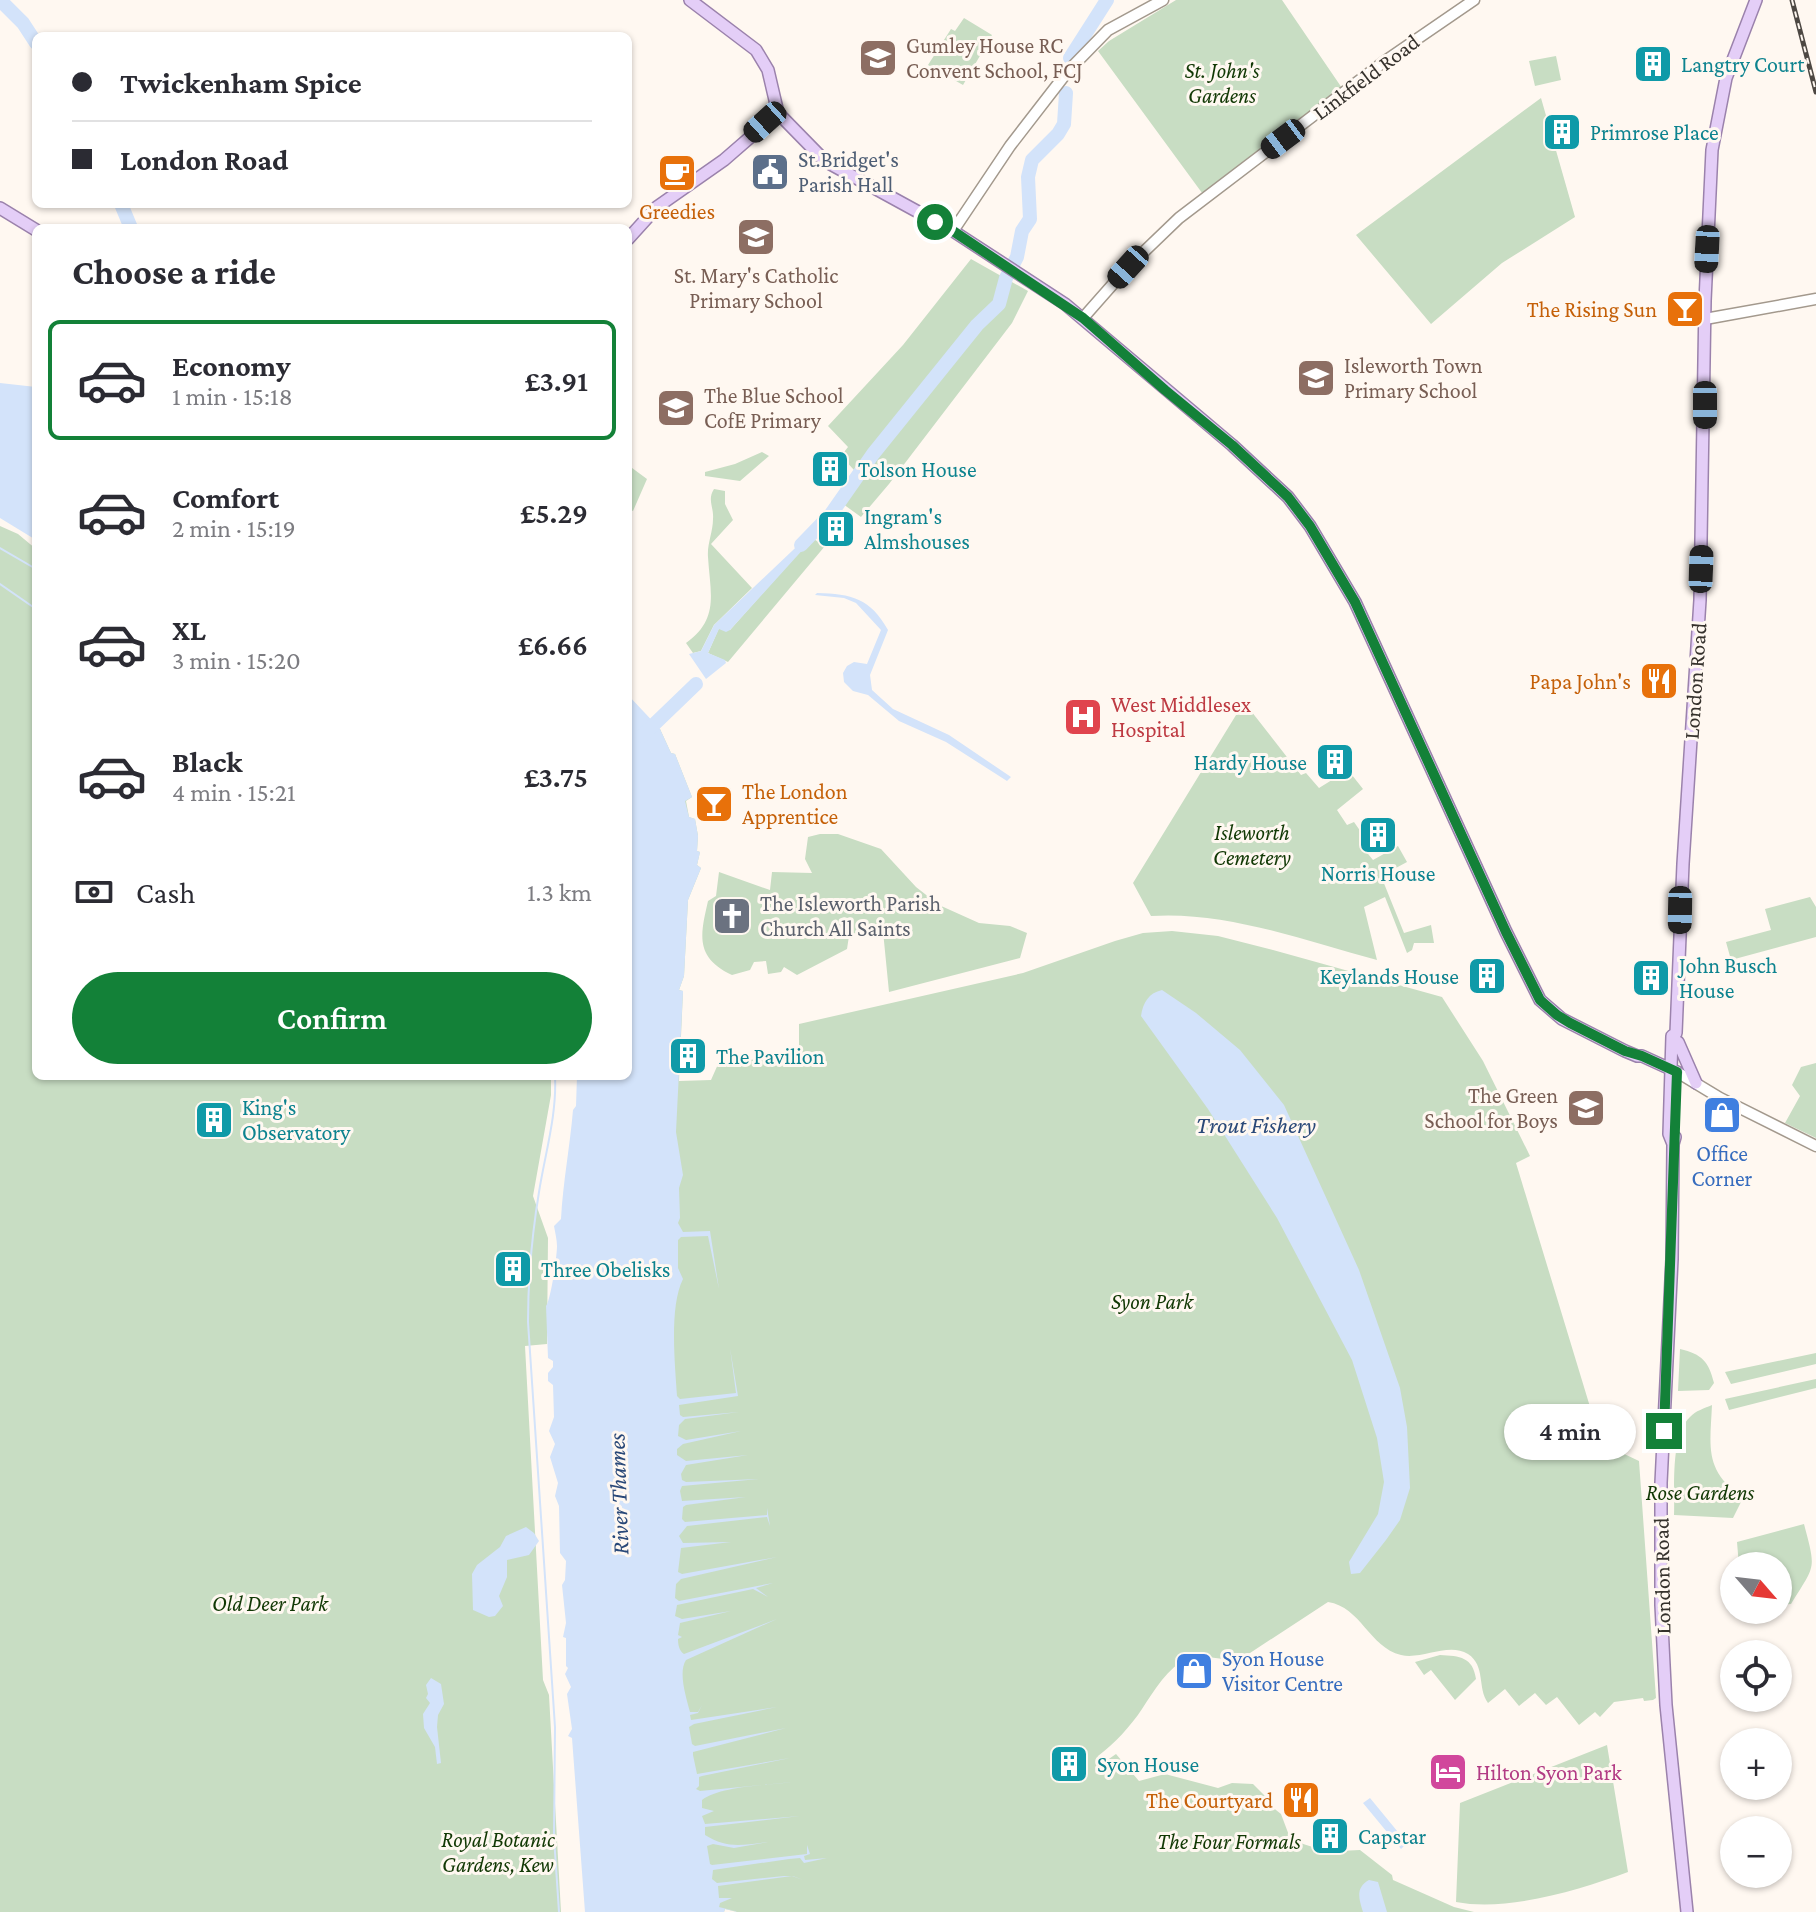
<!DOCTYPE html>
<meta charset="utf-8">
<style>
body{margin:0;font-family:"Crimson Pro",serif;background:#f7f7f7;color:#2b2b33;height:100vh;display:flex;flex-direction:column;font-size:30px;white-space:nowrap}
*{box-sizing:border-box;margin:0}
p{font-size:26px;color:#7c7c81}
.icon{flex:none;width:44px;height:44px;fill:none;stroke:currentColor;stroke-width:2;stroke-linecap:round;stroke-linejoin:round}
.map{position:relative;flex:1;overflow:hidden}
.side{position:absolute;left:32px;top:224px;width:600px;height:856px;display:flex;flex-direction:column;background:#fff;border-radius:12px;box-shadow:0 2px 6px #0004}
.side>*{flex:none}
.guide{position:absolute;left:32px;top:32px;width:600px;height:176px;border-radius:12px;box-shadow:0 2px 6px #0004;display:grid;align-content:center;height:176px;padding:0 40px;background:#fff}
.needle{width:52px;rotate:118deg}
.fabs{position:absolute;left:1720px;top:1552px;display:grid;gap:16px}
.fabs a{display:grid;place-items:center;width:72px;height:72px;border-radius:50%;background:#fff;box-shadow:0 2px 6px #0004;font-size:40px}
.end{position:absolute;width:36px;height:36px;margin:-18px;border:10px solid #138138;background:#fff;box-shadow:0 0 0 4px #fff}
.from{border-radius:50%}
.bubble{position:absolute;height:56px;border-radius:28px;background:#fff;box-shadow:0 2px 6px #0004;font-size:26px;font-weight:600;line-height:56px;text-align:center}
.car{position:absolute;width:24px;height:48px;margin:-24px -12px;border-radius:10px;box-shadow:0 0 6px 2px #0007;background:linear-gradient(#222 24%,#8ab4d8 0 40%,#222 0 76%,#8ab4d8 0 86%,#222 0)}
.guide b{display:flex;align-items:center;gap:28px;height:76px;font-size:30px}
.guide b+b{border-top:2px solid #e1e1e2}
.guide i{width:20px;height:20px;background:#2b2b33}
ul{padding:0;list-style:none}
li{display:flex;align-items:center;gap:24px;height:120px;margin:0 16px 12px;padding:0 24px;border:4px solid transparent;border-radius:12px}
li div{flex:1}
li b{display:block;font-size:30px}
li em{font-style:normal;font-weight:600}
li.current{border-color:#138138}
li>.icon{width:72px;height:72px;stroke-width:1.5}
h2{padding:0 40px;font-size:36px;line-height:96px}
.pay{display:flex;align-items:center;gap:20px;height:88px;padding:0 40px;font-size:30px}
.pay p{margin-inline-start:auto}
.primary-button{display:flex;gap:16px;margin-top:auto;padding:16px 40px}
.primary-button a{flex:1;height:92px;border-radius:48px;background:#138138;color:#fff;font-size:32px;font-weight:600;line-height:92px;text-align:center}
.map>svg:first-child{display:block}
</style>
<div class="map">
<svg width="1816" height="1912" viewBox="0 0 1816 1912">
<rect width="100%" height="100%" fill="#fff8f1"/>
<!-- green -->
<path fill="#c8ddc3" d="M 1176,0 L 1282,0 L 1344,91 L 1205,197 L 1098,51 L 1109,41 Z
M 964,18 L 992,35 L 963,85 L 928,65 L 951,29 L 955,31 Z
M 1556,56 L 1561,80 L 1535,86 L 1529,61 Z
M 1541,98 L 1575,217 L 1502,263 L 1431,324 L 1356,235 Z
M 971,259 L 1028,291 L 1012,323 L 889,484 L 861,517 L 843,504 L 815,537 L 810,529 L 830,509 L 854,470 L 841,456 L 848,447 L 828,426 L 903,345 Z
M 762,452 L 769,456 L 740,481 L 705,476 L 705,472 L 735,464 Z
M 628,465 L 647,479 L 633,511 L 628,509 Z
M 714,489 L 725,491 L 725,504 L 733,520 L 711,544 L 752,588 L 714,625 L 701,651 L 693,653 L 686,643 C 720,619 710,592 708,557 C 707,544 713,532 713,519 C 714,507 707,500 714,489 Z
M 0,526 L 18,534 L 36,549 L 36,1076 L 551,1076 L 551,1095 L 533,1196 L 548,1238 L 547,1344 L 525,1346 L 543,1680 L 549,1695 L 561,1912 L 0,1912 Z
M 812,538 L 825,546 L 728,662 L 708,653 L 719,628 L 730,630 Z
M 1244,702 L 1301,775 L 1306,773 L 1319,788 L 1348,770 L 1363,789 L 1337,810 L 1347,825 L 1354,822 L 1370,845 L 1364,849 L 1373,860 L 1398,846 L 1407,862 L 1381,876 L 1404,933 L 1431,925 L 1434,943 L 1414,943 L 1412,950 L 1407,953 L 1385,897 L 1364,907 L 1377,960 C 1305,941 1227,911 1151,916 L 1133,883 Z
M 660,729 L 671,753 L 675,754 L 692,797 L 686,801 L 689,817 L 695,819 L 698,836 L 697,851 L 700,852 L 697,865 L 701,868 L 688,900 L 684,976 L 679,990 L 683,991 L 679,1081 L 711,1080 L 719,1062 L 776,1058 L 799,1052 L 799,1024 L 1023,973 L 1115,941 L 1143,933 L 1172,931 L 1218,936 L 1273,950 L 1442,997 L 1483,1061 L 1530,1156 L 1516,1163 L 1601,1443 L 1639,1461 L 1656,1698 L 1653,1700 L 1644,1701 L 1643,1698 L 1614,1702 L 1600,1717 L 1595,1712 L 1579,1725 L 1557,1697 L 1546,1705 L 1535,1693 L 1519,1706 L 1505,1689 L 1488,1703 C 1477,1688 1486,1666 1468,1654 C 1448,1642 1422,1660 1401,1655 C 1369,1647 1361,1607 1328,1602 L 1250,1653 L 1231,1660 L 1200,1656 L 1202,1659 L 1196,1663 L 1188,1657 C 1167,1669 1155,1689 1142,1709 C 1130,1727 1115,1743 1098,1756 L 1103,1763 L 1116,1754 L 1139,1781 L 1165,1774 L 1218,1788 L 1232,1783 L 1253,1784 L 1272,1803 L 1271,1806 L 1281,1814 L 1290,1838 C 1317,1851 1330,1852 1360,1850 L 1392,1875 L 1393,1880 L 1454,1907 L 1474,1912 L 737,1912 L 725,1909 L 724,1912 L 678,1912 L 628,960 Z
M 820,834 L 838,834 L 881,849 L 916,887 L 939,905 L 979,923 L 1010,926 L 1027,933 L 1020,958 L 889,992 L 883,931 L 876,925 L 849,936 L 847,949 L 797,975 L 784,967 L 781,972 L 768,974 L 766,961 L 754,962 L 750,970 L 732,975 C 695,957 700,936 708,901 L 716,896 L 719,872 L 770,890 L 772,872 L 812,873 L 805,859 L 808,837 Z
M 1810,897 L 1816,907 L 1816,937 L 1731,960 L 1726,942 L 1771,930 L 1765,909 Z
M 1816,1063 L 1816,1138 L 1785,1123 L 1800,1096 L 1792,1085 L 1801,1067 Z
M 1680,1349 C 1702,1354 1709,1362 1714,1383 L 1709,1390 L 1678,1391 Z
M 1816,1353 L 1816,1364 L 1731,1384 L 1725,1372 Z
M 1816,1379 L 1816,1388 L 1729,1410 L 1725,1399 Z
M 1712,1405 C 1710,1448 1704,1470 1743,1498 L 1733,1518 L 1674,1515 C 1675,1488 1670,1436 1690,1417 C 1695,1411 1705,1408 1712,1405 Z
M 1804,1524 C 1816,1570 1816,1564 1791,1604 L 1778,1605 L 1778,1566 L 1739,1566 L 1737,1542 Z
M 1440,1655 C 1460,1656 1473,1657 1476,1679 L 1455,1700 L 1431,1670 L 1424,1675 L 1415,1662 Z
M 1607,1745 L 1628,1872 C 1579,1890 1508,1912 1456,1902 L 1460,1803 Z"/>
<!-- water -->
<path fill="#d3e3fa" d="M 0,383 L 36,387 L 36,540 L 0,518 Z
M 812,532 L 815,535 L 807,545 L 730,630 L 726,632 L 719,629 L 708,653 L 725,660 L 726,663 L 706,679 L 689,654 L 701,651 L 714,625 Z
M 817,593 C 852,594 870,598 888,630 L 870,675 L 872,690 L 893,709 L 949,735 L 1011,777 L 1007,781 L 946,742 L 899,721 L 868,695 L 853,691 L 844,682 L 843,673 L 847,666 L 854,662 L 867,664 L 881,630 L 856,603 L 844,598 L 815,595 Z
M 628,695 L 660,729 L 671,753 L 675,754 L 692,797 L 685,801 L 689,817 L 695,819 L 698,836 L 697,851 L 700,852 L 697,865 L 701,868 L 688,900 L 684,976 L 679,990 L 683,991 L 676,1132 L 683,1175 L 679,1188 L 680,1218 L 678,1223 L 683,1232 L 710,1231 L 719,1289 L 708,1236 L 681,1237 L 678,1240 L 678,1268 L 683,1279 C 669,1307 675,1364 677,1396 L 680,1399 L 736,1393 L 730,1348 L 738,1396 L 679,1405 L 680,1415 L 683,1417 L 739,1412 L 685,1419 L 679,1425 L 678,1436 L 686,1440 L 741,1431 L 683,1444 L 677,1449 L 677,1455 L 686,1461 L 748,1455 L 686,1465 L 681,1474 L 682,1480 L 686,1482 L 759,1479 L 682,1486 L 680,1491 L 682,1501 L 746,1497 L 686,1505 L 683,1507 L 682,1519 L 685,1522 L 767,1515 L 767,1508 L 770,1526 L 767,1517 L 687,1526 L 679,1536 L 683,1543 L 731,1542 L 681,1548 L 678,1572 L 682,1574 L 777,1557 L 681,1579 L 676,1584 L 675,1598 L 679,1601 L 773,1583 L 756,1588 L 768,1597 L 753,1589 L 677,1605 L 675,1616 L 682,1619 L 731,1611 L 680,1623 L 678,1635 L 682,1637 L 678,1639 C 678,1644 679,1651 684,1654 L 777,1619 L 686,1660 C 678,1672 686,1697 690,1712 L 698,1712 L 702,1705 L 698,1713 L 690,1715 L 691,1720 L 777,1707 L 694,1724 L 689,1727 L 692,1744 L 695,1746 L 786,1728 L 693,1752 L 693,1755 L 697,1774 L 790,1758 L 702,1776 L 699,1777 L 699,1786 L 696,1789 L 700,1791 L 793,1782 C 769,1785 720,1786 702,1800 L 702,1808 L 714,1811 L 702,1816 L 705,1824 L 800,1816 L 705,1827 L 705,1835 C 727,1849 742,1845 768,1842 L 734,1848 L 713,1844 L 707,1846 L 710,1864 L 712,1865 L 807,1854 L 807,1845 L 810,1854 L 804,1856 L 805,1860 L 827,1858 L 804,1863 L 800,1858 L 789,1859 L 713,1870 L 712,1879 L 717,1883 L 784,1876 L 793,1876 L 803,1880 L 792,1876 L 718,1886 L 719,1898 L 732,1898 L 720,1903 L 719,1907 L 739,1912 L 725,1909 L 724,1912 L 585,1912 L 572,1738 L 568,1736 L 572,1729 L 567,1694 L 571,1687 L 565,1674 L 568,1668 L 566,1666 L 566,1638 L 563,1637 L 566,1623 L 562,1585 L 565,1580 L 566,1561 L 560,1553 L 559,1506 L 555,1496 L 558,1483 L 550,1457 L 555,1444 L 549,1431 L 554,1417 L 553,1385 L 548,1381 L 548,1373 L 553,1367 L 553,1361 L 548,1358 L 546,1306 C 551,1299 557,1256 557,1246 C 557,1240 555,1232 554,1226 L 561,1219 C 563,1182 570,1146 573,1110 L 576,1106 L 577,1076 L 628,1076 Z
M 1162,990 L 1196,1013 L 1240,1050 L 1284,1105 L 1359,1270 L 1400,1388 L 1407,1427 L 1410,1488 L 1400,1520 L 1386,1540 L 1360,1573 L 1351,1574 L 1349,1562 L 1378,1514 L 1384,1482 L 1377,1438 L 1352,1360 L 1277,1218 L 1208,1109 L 1141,1016 C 1143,1002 1149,993 1162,990 Z
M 526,1527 L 534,1533 L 539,1541 L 529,1555 L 507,1560 L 507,1577 L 499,1596 L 503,1606 L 495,1616 L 489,1617 L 473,1610 L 472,1574 L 477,1565 L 500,1547 L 506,1536 Z
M 431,1678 L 441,1684 L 444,1704 L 438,1715 L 437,1727 L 441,1763 L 437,1764 L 435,1747 L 424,1728 L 423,1714 L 430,1703 L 426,1698 L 428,1694 L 426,1685 Z
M 1370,1798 L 1407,1843 L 1401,1849 L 1363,1803 Z
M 1369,1880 L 1378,1882 L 1387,1912 L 1363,1912 C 1359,1899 1355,1888 1369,1880 Z"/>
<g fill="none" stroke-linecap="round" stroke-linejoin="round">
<!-- stream -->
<path stroke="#d3e3fa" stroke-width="2" d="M 0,548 L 36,569
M 0,584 L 36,609
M 555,1076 C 557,1115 545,1154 539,1192 C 532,1235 528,1278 528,1322 L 555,1727 L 554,1837 L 559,1912"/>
<!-- river -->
<path stroke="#d3e3fa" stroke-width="14" d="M 0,0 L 23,23 L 36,43
M 1070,58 L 1107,0
M 121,204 L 131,228
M 801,545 L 831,514 L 873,454 L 977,325 L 999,304 L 1006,278 L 1017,257 L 1022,231 L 1030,219 L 1028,177 L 1032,160 L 1058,134 L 1064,124 L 1066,93
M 642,736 L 696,684"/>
<!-- secondary casing -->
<g stroke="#a3998d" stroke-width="13">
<path id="secondary" d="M 953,231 L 1010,146 L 1068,71 L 1108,30 L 1163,0
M 1083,318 L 1128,267 L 1179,218 L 1385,61 L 1474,0
M 1705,319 L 1816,299
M 1677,1072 L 1720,1098 L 1816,1146"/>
</g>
<!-- primary casing -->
<g stroke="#9b82ac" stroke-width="14">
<path id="primary" d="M 690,0 L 756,50 L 768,70 L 778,113 L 825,161 L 953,231 L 1065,304 L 1232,445 L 1288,497 L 1310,526 L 1355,602 L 1506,932 L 1540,1000 L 1562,1019 L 1625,1051 L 1637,1056 L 1642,1056 L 1677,1072
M 0,208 L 36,230
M 628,239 L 657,207 L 724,160 L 778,113
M 1678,1042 L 1696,1083
M 1675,1137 L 1673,1144 L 1672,1259 L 1661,1483 L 1661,1605 L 1666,1705 L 1687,1912
M 1673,1144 L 1669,1134 L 1672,1036 L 1676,1033 L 1683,864 L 1700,600 L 1705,301 L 1712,150 L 1726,78 L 1756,0"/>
</g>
<!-- secondary -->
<use href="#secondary" stroke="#fff" stroke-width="10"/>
<!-- primary -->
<use href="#primary" stroke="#e4cef7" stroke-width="11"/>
<!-- rail casing -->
<g stroke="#4d4843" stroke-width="5">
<path id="rail" d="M 1792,0 L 1816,92"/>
</g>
<!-- rail -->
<use href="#rail" stroke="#fff8f1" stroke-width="2" stroke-dasharray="6" stroke-linecap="butt"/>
</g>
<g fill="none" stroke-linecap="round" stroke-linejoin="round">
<!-- route -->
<path stroke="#138138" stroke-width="10" d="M 935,222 L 953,231 L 1083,318 L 1165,390 L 1232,445 L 1288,497 L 1310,526 L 1355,602 L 1506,932 L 1540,1000 L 1557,1015 L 1570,1023 L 1625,1051 L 1642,1056 L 1677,1072 L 1664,1431"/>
</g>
<!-- icons -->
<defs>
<g id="school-square" transform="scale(2)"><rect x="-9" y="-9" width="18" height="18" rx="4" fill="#8d6e63" stroke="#fff8f1"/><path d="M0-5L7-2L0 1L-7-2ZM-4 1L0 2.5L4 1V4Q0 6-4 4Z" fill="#fff"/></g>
<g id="building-square" transform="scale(2)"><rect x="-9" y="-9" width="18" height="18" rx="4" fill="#0f9aa8" stroke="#fff8f1"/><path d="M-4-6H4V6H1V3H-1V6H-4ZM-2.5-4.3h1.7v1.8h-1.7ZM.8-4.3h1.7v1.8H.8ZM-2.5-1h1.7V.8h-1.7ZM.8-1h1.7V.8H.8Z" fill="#fff"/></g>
<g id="civic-square" transform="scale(2)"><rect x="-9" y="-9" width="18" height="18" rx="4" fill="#5c6f8a" stroke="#fff8f1"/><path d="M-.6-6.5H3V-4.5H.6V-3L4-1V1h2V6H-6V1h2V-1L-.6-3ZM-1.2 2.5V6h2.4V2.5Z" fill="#fff"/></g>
<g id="cafe-square" transform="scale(2)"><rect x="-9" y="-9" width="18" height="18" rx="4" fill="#e8710a" stroke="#fff8f1"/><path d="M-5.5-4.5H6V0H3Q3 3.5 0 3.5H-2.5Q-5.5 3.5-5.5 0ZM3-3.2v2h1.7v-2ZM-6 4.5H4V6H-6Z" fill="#fff"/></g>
<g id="bar-square" transform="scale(2)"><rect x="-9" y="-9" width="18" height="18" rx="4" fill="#e8710a" stroke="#fff8f1"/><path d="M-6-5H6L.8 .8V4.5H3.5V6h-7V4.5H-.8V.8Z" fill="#fff"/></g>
<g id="restaurant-square" transform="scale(2)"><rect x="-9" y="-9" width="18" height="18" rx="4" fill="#e8710a" stroke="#fff8f1"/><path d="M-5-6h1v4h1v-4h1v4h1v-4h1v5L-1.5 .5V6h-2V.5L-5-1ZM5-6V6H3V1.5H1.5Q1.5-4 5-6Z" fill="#fff"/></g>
<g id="hospital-square" transform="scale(2)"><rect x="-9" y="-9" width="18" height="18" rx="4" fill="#e0444e" stroke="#fff8f1"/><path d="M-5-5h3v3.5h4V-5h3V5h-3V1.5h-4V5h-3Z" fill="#fff"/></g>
<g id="church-square" transform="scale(2)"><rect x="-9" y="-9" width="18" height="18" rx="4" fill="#6b7280" stroke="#fff8f1"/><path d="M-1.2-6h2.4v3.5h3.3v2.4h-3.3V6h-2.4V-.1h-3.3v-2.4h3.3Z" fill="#fff"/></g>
<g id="shop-square" transform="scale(2)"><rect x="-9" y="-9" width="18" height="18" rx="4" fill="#3f7fe0" stroke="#fff8f1"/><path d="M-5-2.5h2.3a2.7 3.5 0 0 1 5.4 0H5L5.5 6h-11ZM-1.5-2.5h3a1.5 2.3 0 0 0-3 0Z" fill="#fff"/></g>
<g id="hotel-square" transform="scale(2)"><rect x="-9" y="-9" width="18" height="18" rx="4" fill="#d1479c" stroke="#fff8f1"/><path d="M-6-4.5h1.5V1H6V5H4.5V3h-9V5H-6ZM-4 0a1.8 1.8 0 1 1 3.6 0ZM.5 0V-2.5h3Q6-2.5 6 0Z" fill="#fff"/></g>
</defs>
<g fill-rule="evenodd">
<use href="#school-square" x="878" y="58"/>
<use href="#building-square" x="1653" y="64"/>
<use href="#building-square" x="1562" y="132"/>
<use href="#civic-square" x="770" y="172"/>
<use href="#cafe-square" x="677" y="173"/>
<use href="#school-square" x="756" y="237"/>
<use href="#bar-square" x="1685" y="309"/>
<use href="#school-square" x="1316" y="378"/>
<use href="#school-square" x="676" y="408"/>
<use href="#building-square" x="830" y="469"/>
<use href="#building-square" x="836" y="529"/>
<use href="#restaurant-square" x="1659" y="681"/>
<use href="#hospital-square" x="1083" y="717"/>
<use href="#building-square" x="1335" y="762"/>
<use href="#bar-square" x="714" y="804"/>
<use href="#building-square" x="1378" y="835"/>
<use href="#church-square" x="732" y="916"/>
<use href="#building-square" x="1487" y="976"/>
<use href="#building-square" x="1651" y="978"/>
<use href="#building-square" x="688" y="1056"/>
<use href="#school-square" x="1586" y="1108"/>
<use href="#shop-square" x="1722" y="1115"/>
<use href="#building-square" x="214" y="1120"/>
<use href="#building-square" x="513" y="1269"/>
<use href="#shop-square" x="1194" y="1671"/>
<use href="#building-square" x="1069" y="1764"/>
<use href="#hotel-square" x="1448" y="1772"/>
<use href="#restaurant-square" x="1301" y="1800"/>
<use href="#building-square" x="1330" y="1836"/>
</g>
<g text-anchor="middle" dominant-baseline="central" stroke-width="6" stroke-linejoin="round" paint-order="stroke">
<!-- education labels -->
<g font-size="22" fill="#785e54" stroke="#fff8f1" text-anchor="start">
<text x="906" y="45">Gumley House RC<tspan x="906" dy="25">Convent School, FCJ</tspan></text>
<text x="756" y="275" text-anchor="middle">St. Mary's Catholic<tspan x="756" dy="25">Primary School</tspan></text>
<text x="1344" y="365">Isleworth Town<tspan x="1344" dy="25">Primary School</tspan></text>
<text x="704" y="395">The Blue School<tspan x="704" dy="25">CofE Primary</tspan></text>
<text x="1558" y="1095" text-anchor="end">The Green<tspan x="1558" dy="25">School for Boys</tspan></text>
</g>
<!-- culture labels -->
<g font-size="22" fill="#0d838f" stroke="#fff8f1" text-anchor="start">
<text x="1681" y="64">Langtry Court</text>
<text x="1590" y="132">Primrose Place</text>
<text x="858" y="469">Tolson House</text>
<text x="864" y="516">Ingram's<tspan x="864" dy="25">Almshouses</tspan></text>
<text x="1307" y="762" text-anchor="end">Hardy House</text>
<text x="1378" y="873" text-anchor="middle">Norris House</text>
<text x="1679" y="965">John Busch<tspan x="1679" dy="25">House</tspan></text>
<text x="1459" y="976" text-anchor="end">Keylands House</text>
<text x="716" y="1056">The Pavilion</text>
<text x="242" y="1107">King's<tspan x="242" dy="25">Observatory</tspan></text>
<text x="541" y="1269">Three Obelisks</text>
<text x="1097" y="1764">Syon House</text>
<text x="1358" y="1836">Capstar</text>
</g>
<!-- park labels -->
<g font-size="22" font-style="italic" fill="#113804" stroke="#fff8f1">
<text x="1222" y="70">St. John's<tspan x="1222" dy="25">Gardens</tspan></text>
<text x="1252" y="832">Isleworth<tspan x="1252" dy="25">Cemetery</tspan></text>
<text x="1152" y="1301">Syon Park</text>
<text x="1700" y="1492">Rose Gardens</text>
<text x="270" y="1603">Old Deer Park</text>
<text x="498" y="1839">Royal Botanic<tspan x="498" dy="25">Gardens, Kew</tspan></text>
<text x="1229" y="1841">The Four Formals</text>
</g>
<!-- street labels -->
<g font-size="22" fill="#35312c" stroke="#fff8f1">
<text transform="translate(1366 77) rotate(-37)">Linkfield Road</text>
<text transform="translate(1695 681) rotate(-86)">London Road</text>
<text transform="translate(1662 1576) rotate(-91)">London Road</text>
</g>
<!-- service labels -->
<g font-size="22" fill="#4e5e75" stroke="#fff8f1" text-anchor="start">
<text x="798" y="159">St.Bridget's<tspan x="798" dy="25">Parish Hall</tspan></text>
</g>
<!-- food labels -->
<g font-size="22" fill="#c56008" stroke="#fff8f1" text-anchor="end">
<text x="677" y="211" text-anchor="middle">Greedies</text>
<text x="1657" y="309">The Rising Sun</text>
<text x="1631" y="681">Papa John's</text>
<text x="742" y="791" text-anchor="start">The London<tspan x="742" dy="25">Apprentice</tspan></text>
<text x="1273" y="1800">The Courtyard</text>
</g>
<!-- health labels -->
<g font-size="22" fill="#be3a42" stroke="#fff8f1" text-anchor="start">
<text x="1111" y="704">West Middlesex<tspan x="1111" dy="25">Hospital</tspan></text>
</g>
<!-- worship labels -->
<g font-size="22" fill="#5b616d" stroke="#fff8f1" text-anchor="start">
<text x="760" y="903">The Isleworth Parish<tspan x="760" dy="25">Church All Saints</tspan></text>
</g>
<!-- shop labels -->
<g font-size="22" fill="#366cbe" stroke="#fff8f1">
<text x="1722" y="1153">Office<tspan x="1722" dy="25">Corner</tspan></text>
<text x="1222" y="1658" text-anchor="start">Syon House<tspan x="1222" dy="25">Visitor Centre</tspan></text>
</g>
<!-- hotel labels -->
<g font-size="22" fill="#b23c85" stroke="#fff8f1" text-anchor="start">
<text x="1476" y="1772">Hilton Syon Park</text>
</g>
<!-- water labels -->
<g font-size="24" font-style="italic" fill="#294878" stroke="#fff8f1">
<text x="1256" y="1124">Trout Fishery</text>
<text transform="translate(618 1494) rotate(-92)">River Thames</text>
</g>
</g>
</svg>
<div class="fabs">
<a><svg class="needle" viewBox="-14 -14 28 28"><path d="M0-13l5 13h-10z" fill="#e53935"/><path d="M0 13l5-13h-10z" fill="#7c7c81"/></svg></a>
<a><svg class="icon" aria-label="locate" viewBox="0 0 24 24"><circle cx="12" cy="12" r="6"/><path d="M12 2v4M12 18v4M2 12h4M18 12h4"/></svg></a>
<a>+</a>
<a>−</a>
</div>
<i class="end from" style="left:935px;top:222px"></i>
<i class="end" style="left:1664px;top:1431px"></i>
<div class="bubble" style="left:1504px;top:1404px;width:132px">4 min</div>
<i class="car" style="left:765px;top:122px;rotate:228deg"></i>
<i class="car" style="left:1283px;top:139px;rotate:233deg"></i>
<i class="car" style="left:1707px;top:249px;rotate:183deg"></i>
<i class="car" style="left:1128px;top:267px;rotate:222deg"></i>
<i class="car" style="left:1705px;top:405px;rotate:180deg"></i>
<i class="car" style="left:1701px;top:569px;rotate:2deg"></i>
<i class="car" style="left:1680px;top:910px;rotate:181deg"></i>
<div class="guide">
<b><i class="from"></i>Twickenham Spice</b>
<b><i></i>London Road</b>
</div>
<section class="side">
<h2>Choose a ride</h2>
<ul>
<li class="current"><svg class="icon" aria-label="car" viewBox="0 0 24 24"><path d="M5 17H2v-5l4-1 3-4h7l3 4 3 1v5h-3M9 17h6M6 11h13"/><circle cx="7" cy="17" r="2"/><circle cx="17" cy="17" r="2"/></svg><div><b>Economy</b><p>1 min · 15:18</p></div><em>£3.91</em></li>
<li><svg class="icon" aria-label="car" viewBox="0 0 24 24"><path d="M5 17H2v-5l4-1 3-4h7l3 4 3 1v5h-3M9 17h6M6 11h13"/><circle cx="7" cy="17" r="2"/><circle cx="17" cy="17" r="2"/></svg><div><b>Comfort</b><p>2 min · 15:19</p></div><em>£5.29</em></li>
<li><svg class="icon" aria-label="car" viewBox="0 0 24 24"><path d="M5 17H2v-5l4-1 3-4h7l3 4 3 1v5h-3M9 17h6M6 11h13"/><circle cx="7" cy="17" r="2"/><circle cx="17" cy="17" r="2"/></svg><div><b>XL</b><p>3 min · 15:20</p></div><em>£6.66</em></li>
<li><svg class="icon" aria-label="car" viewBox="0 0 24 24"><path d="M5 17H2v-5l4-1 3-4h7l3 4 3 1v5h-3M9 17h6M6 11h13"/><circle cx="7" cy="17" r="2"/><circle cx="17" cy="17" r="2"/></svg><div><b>Black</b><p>4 min · 15:21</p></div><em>£3.75</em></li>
</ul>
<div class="pay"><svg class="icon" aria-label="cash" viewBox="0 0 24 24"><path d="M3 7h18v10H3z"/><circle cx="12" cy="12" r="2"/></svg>Cash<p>1.3 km</p></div>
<div class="primary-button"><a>Confirm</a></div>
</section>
</div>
